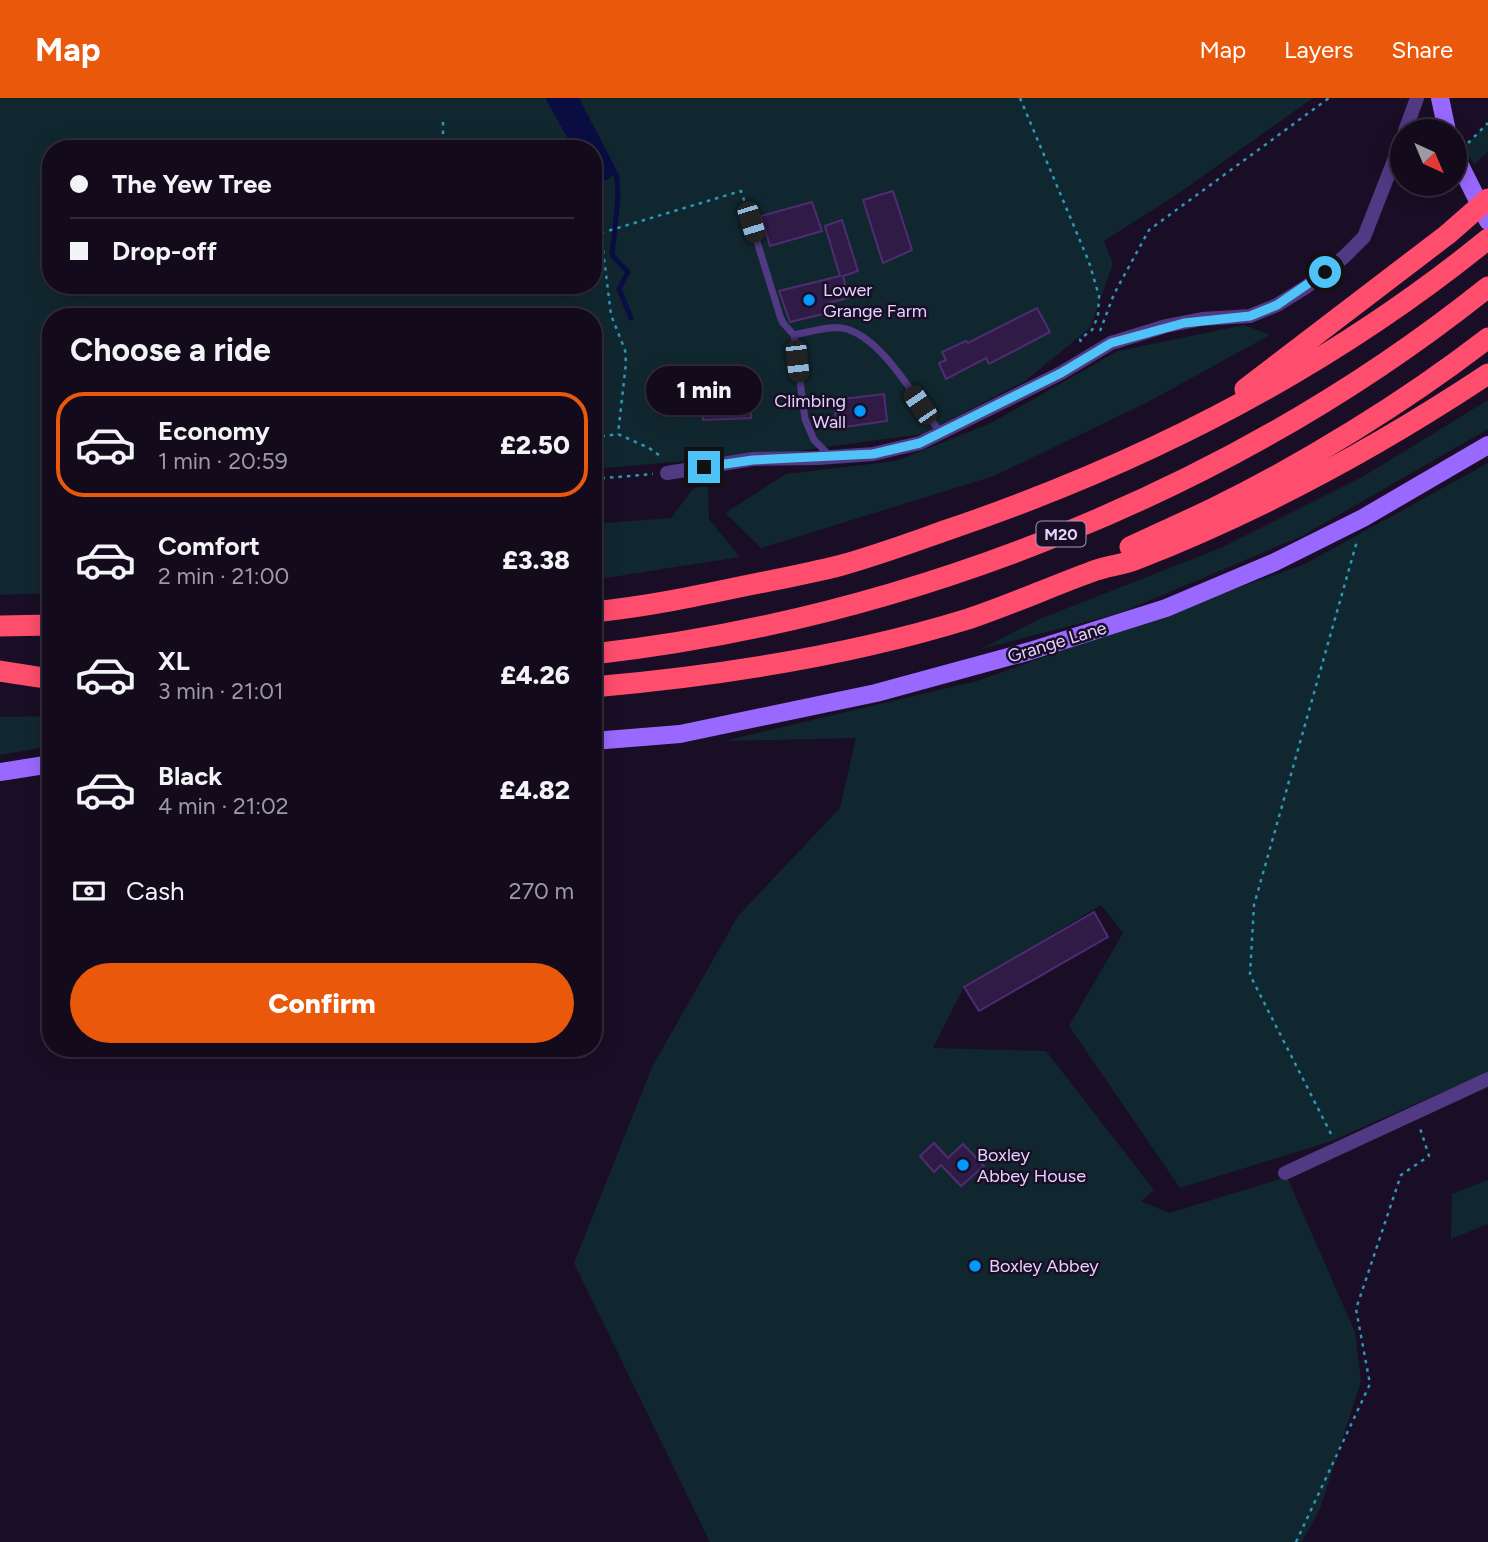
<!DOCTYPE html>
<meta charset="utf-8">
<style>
body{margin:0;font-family:Figtree,sans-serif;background:#1c1325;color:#f1f3f6;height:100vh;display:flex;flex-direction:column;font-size:26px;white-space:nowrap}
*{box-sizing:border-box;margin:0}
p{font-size:23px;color:#9d9aa3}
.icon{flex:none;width:38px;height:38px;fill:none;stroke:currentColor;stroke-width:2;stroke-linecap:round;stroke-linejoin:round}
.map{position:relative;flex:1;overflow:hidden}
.details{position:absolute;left:42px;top:210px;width:560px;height:749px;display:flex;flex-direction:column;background:#130a1c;border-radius:28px;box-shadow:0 4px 18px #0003,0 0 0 2px #322b3b}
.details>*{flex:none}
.hud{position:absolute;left:42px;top:42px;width:560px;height:154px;border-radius:28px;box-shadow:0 4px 18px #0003,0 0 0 2px #322b3b;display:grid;align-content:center;height:154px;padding:0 28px;background:#130a1c}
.needle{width:46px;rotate:136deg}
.buttons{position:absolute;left:1390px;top:21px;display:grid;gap:14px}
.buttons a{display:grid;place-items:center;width:77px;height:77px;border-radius:50%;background:#130a1c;box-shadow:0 4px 18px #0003,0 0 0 2px #322b3b;font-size:35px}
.end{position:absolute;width:32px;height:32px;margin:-16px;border:9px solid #4fc3f7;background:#111;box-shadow:0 0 0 4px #111}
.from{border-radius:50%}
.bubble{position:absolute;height:49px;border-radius:24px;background:#130a1c;box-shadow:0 4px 18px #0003,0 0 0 2px #322b3b;font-size:23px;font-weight:800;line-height:49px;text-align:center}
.car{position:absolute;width:21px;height:42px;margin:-21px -10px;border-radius:9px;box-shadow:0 0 5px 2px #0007;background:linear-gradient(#222 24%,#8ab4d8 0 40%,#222 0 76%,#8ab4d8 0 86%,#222 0)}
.hud b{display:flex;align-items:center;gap:24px;height:66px;font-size:26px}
.hud b+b{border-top:2px solid #322b3b}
.hud i{width:18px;height:18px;background:#f1f3f6}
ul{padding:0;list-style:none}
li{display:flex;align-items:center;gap:21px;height:105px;margin:0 14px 10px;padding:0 14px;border:4px solid transparent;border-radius:28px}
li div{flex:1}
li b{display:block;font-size:26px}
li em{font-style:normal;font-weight:800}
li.current{border-color:#ea580c}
li>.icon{width:63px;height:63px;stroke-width:1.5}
h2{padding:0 28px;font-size:32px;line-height:84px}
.pay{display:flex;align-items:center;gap:18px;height:77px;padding:0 28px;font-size:26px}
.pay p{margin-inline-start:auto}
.button{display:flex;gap:14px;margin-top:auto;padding:14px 28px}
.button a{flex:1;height:80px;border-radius:42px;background:#ea580c;color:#fff;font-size:28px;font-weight:800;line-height:80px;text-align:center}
header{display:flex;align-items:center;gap:42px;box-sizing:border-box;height:98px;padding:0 35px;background:#ea580c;color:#fff}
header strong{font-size:33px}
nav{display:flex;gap:38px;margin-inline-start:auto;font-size:24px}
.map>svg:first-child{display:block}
</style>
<header>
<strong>Map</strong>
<nav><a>Map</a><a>Layers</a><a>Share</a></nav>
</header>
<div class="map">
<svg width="1488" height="1444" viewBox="0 0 1488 1444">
<rect width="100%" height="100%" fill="#190e25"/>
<!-- green -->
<path fill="#11272f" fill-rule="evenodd" d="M 0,0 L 1313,0 L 1179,95 L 1104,143 L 1113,166 L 1090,230 L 1025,283 L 922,336 L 790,354 L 593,371 L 593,219 L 51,219 L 51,495 L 0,497 ZM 51,51 L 593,51 L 593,187 L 51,187 Z
M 1488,24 L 1488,54 L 1474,66 L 1464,50 Z
M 1244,227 L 1270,237 L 1146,305 L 994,378 L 761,450 L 725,415 L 786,376 L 896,363 L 991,325 L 1118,253 Z
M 1488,302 L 1488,331 L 1302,438 L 1120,515 L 981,551 L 1037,522 L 1223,449 L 1364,378 Z
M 1488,365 L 1488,974 L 1329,1044 L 1180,1090 L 1069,928 L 1123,835 L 1101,807 L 964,889 L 933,950 L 1046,953 L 1154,1092 L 1141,1103 L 1169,1115 L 1287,1079 L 1355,1234 L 1361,1283 L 1320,1411 L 1302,1444 L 710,1444 L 574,1165 L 652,969 L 738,818 L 840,710 L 856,640 L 724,643 L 977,583 L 1305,466 Z
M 708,386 L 709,421 L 740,459 L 593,482 L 593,426 L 671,420 L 693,391 Z
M 51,618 L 51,648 L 0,657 L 0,619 Z
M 1488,1082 L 1488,1126 L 1451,1141 L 1452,1096 Z"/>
<!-- water -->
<path fill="#0a0d42" d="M 545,0 L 579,0 L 617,73 L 607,82 L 600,82 L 593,75 L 593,51 L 574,51 Z"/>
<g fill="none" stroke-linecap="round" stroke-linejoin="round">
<!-- stream -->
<path stroke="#0a0d42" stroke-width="5" d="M 610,70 L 617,78 L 618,100 L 612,157 L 628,174 L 619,191 L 631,220"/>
</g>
<!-- building -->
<path fill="#301a46" stroke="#4f2c72" stroke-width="2" d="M 893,93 L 912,152 L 883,165 L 863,102 Z
M 812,104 L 822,133 L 770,148 L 761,118 Z
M 842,122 L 858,173 L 843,178 L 848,200 L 828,205 L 831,214 L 790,224 L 779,193 L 840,178 L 825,128 Z
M 1037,210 L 1050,234 L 989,266 L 986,260 L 946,281 L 939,265 L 946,262 L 942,254 L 966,243 L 968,245 Z
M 750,289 L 751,320 L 703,322 L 703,302 L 723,301 L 723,290 Z
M 884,296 L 887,323 L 837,330 L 834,302 Z
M 1094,814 L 1108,839 L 979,913 L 964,889 Z
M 934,1045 L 948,1060 L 963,1046 L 984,1068 L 961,1088 L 941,1067 L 934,1074 L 920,1058 Z"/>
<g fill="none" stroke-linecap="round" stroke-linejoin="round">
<!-- path -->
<path stroke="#2e97b7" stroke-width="2.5" stroke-dasharray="3.5 5" stroke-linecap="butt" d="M 1020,0 L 1089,164 L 1099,198 L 1098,218 L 1092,232 L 1080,241 L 1081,244
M 443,24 L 443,51
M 1468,45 L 1488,25
M 593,135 L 601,135 L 611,217 L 625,252 L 626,265 L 618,336
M 601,135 L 741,93 L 748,114
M 1100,233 L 1114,196 L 1149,132 L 1329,0
M 593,340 L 618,336 L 649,350 L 663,360
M 593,381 L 653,376
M 1331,1036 L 1250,877 L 1254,807 L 1357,443
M 1296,1444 L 1370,1286 L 1356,1211 L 1401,1077 L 1429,1058 L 1420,1030"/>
<!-- lane -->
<path stroke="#523984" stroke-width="7" d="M 751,124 L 780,218 L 783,225 L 794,237 L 805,321 L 814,342 L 831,359
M 794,237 C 809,234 827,228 842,230 C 881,236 918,305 940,334"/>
<!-- street -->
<path stroke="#523984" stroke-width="14" d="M 1405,33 L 1417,0
M 667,375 L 753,361 L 818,360 L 873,356 L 920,345 L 1061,275 L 1111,245 L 1166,228 L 1202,221 L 1250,218 L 1277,207 L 1306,189 L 1344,159 L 1364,139 L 1402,42
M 1285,1075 L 1488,981"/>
<!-- secondary -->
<path stroke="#9969ff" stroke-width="18" d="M 1440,0 L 1447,33
M 1454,55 L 1488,123
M 593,643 L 680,636 L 876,595 L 1030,553 L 1166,510 L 1275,464 L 1363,420 L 1488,347
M 0,674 L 51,666"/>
<!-- highway -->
<path stroke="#ff4d6d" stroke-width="21" d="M 1245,291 L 1448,136
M 1130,449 C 1157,436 1185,424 1212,411 C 1306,365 1405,304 1488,240
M 593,514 C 646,509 697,498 749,487 C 780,481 811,475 842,467 C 878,457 913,444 947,432 C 1142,366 1328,271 1488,141
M 0,528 L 51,527
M 593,556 C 912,520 1237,390 1488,189
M 0,573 L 51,581
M 593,589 C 718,578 848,558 968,521 C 1010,507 1050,489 1091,474 C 1106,468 1122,467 1137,461 C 1260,413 1378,349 1488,276"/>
<!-- highway-bridge -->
<path stroke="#ff4d6d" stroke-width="21" d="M 1448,136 L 1488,101"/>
</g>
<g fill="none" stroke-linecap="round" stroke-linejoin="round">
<!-- route -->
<path stroke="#4fc3f7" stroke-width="9" d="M 704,369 L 753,362 L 873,356 L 920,345 L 1061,275 L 1111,245 L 1184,225 L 1250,218 L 1277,207 L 1325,174"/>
</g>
<!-- markers -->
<g fill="#0099fd" stroke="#190e25" stroke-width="2.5">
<circle cx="809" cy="202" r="7"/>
<circle cx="860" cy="313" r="7"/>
<circle cx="963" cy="1067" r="7"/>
<circle cx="975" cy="1168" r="7"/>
</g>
<g text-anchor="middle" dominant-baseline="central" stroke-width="5" stroke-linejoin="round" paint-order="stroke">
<!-- shield labels -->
<rect fill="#190e25" stroke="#a797be" stroke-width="2" x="1036.5" y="423.5" width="49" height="25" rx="5"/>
<g font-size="16" font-weight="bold" fill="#e4d2ff">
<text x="1061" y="436">M20</text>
</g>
<!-- poi labels -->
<g font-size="18" fill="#e4d2ff" stroke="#190e25" text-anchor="start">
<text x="823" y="192">Lower<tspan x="823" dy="21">Grange Farm</tspan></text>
<text x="846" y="303" text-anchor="end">Climbing<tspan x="846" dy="21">Wall</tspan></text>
<text x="977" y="1057">Boxley<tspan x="977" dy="21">Abbey House</tspan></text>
<text x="989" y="1168">Boxley Abbey</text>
</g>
<!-- street labels -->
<g font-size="18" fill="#e4d2ff" stroke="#190e25">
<text transform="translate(1057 544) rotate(-17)">Grange Lane</text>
</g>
</g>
</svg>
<div class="buttons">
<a><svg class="needle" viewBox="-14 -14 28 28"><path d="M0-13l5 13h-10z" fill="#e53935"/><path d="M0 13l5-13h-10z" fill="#9d9aa3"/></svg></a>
</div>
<i class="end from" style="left:1325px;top:174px"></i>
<i class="end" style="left:704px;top:369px"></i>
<div class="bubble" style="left:646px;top:268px;width:116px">1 min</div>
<i class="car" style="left:751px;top:124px;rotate:163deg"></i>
<i class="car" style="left:797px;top:263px;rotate:174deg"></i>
<i class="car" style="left:920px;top:307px;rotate:326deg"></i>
<div class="hud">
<b><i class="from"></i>The Yew Tree</b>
<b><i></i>Drop-off</b>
</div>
<section class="details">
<h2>Choose a ride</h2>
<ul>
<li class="current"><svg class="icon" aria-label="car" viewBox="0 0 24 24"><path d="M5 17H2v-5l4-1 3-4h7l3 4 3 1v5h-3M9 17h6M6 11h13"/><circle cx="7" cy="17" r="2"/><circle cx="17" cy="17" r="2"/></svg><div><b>Economy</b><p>1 min · 20:59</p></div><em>£2.50</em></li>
<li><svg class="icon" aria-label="car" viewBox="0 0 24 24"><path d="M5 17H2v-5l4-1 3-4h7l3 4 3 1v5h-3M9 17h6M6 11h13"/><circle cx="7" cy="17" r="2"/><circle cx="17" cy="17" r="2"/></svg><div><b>Comfort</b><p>2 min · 21:00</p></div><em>£3.38</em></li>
<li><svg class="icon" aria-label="car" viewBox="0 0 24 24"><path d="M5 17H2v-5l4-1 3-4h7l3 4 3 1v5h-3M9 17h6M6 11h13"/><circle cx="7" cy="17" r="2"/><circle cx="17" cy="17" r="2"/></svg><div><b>XL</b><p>3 min · 21:01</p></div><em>£4.26</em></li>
<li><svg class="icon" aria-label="car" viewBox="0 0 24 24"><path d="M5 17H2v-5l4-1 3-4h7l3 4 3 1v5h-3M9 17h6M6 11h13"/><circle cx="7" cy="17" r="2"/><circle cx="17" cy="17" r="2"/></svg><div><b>Black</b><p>4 min · 21:02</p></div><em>£4.82</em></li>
</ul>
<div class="pay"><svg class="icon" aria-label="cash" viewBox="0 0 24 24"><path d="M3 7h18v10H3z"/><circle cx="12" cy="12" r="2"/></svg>Cash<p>270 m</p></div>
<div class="button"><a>Confirm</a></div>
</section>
</div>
